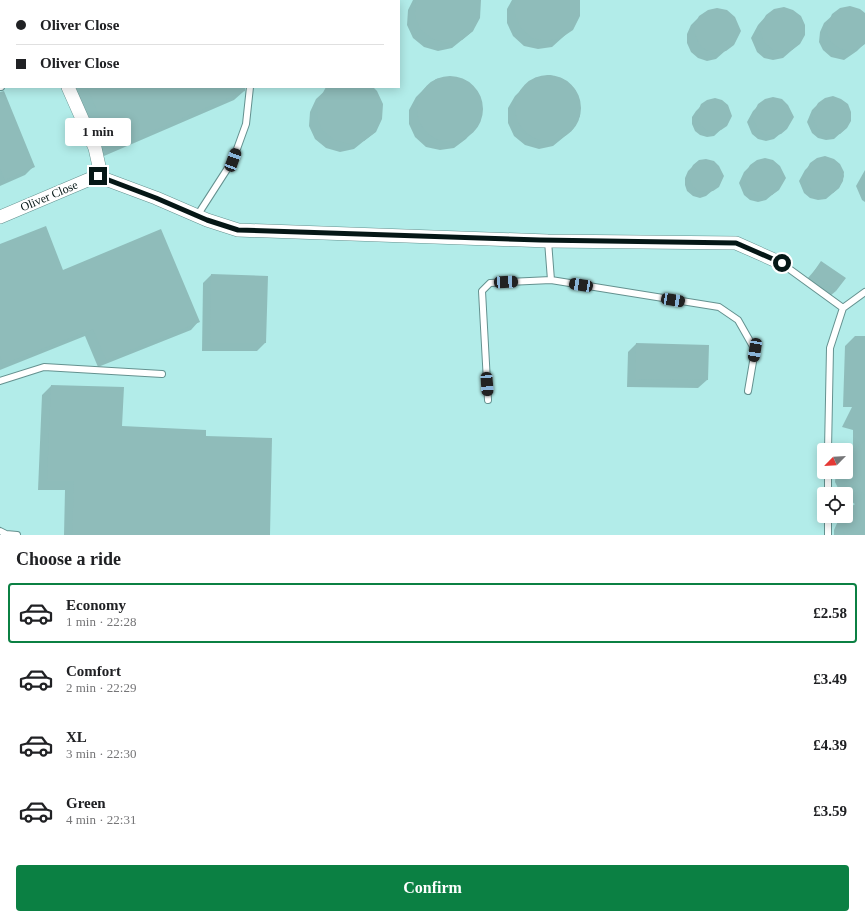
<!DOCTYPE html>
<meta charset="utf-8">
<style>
body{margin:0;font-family:"Times New Roman",serif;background:#f6f6f6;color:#202124;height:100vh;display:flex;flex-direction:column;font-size:15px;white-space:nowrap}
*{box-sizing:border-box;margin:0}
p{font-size:13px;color:#757577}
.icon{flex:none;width:22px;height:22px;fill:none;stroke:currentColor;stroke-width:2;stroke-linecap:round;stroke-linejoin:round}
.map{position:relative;height:535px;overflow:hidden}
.details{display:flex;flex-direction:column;background:#fff;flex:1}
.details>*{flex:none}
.hud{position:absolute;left:0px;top:0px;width:400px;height:88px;box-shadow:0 2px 10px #0003;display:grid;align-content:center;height:88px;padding:0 16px;background:#fff}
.needle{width:26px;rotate:246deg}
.controls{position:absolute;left:817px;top:443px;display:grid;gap:8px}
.controls a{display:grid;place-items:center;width:36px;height:36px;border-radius:4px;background:#fff;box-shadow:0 2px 10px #0003;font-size:20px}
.end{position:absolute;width:18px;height:18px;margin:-9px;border:5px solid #051716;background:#fff;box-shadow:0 0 0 2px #fff}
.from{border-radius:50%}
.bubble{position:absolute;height:28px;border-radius:4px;background:#fff;box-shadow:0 2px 10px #0003;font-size:13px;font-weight:700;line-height:28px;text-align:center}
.car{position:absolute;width:12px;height:24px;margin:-12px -6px;border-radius:5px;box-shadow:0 0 3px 1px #0007;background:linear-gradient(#222 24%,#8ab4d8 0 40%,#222 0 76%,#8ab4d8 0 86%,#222 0)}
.hud b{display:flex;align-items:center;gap:14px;height:38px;font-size:15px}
.hud b+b{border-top:1px solid #e0e0e0}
.hud i{width:10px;height:10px;background:#202124}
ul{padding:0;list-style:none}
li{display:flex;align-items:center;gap:12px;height:60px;margin:0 8px 6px;padding:0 8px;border:2px solid transparent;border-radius:4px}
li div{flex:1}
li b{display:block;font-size:15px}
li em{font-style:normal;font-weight:700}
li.current{border-color:#0b8043}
li>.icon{width:36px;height:36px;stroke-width:1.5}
h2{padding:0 16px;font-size:18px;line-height:48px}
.cta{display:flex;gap:8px;margin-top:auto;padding:8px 16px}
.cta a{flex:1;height:46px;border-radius:4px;background:#0b8043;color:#fff;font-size:16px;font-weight:700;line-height:46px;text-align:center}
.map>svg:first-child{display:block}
</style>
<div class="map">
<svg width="865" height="535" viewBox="0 0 865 535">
<rect width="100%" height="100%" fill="#c8f7f5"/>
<!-- built -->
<path fill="#b2ece9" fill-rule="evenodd" d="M 0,0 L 865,0 L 865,535 L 0,535 ZM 1,1 L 399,1 L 399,87 L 1,87 ZM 824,450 L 846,450 L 846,472 L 824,472 ZM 824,494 L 846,494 L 846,516 L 824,516 Z"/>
<!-- shadow -->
<path fill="#0003" d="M 42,0 L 242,0 L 242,1 L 41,1 Z
M 314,0 L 379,0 L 379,1 L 314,1 Z
M 413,0 L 478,0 L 473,31 L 452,48 L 438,51 L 424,47 L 413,38 L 407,25 L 408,10 Z
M 512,0 L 579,0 L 572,29 L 552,47 L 538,49 L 524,46 L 513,36 L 507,23 L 507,9 Z
M 865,14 L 865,43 L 857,51 L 844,60 L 831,57 L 823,50 L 819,42 L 820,32 L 824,23 L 833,15 Z
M 700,16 L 733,44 L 716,59 L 707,61 L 698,58 L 691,52 L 687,43 L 687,34 L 691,25 Z
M 766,16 L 799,44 L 783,58 L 773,60 L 764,58 L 757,52 L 751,38 L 758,25 Z
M 550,75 L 563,79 L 574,88 L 580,101 L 580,116 L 573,129 L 564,137 L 553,146 L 539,149 L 525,145 L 514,136 L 508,123 L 508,108 L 515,96 L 524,87 L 535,78 Z
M 451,77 L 465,80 L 475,90 L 481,103 L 481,117 L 474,130 L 466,139 L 454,148 L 440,150 L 426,147 L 415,137 L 409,124 L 409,110 L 416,97 L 425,88 L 436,79 Z
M 75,87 L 243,87 L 243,92 L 234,100 L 104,156 Z
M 329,87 L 371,87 L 375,132 L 354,149 L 340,152 L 326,148 L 315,139 L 309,126 L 310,112 L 316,99 Z
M 818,104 L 846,128 L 834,139 L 826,140 L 818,138 L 812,133 L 807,122 L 812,110 Z
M 0,105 L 34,166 L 25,175 L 0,186 Z
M 702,105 L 726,125 L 714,136 L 707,137 L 700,135 L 695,131 L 692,124 L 692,117 L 696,111 Z
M 759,105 L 787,128 L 774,139 L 766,141 L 758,139 L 752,134 L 747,122 L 753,111 Z
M 811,164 L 839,165 L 844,176 L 839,188 L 826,199 L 818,200 L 810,198 L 804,193 L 799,181 L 805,170 Z
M 694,165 L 718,186 L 706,196 L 700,198 L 693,196 L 687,191 L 685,185 L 685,178 L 688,171 Z
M 750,166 L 779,189 L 766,200 L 758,202 L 750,200 L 744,195 L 739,183 L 744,172 Z
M 865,170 L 865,202 L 862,200 L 856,186 Z
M 0,245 L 63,271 L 199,321 L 191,330 L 98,367 L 85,336 L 0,370 Z
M 822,262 L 836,291 L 830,296 L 807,279 Z
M 211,275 L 265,343 L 257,351 L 202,351 L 203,283 Z
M 855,336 L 865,336 L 865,535 L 834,535 L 834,530 L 838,521 L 843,516 L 846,516 L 856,505 L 846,497 L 846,494 L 842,494 L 840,492 L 835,482 L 836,472 L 846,472 L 846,457 L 853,451 L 853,430 L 842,427 L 852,407 L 843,407 L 845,346 Z
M 636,344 L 707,380 L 698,388 L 627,387 L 628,352 Z
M 51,386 L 121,427 L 205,437 L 269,535 L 64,535 L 65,490 L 38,490 L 42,395 Z"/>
<!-- building -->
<path fill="#8fbcba" d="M 416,0 L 481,0 L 480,18 L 473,31 L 462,40 L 447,43 L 433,39 L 421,30 L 415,16 Z
M 515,0 L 580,0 L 580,16 L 573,30 L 561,38 L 547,41 L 532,38 L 521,28 L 515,14 Z
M 850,6 L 860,9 L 865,13 L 865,44 L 858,49 L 849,51 L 839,48 L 831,42 L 827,33 L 828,23 L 832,14 L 840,8 Z
M 784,7 L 793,10 L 801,16 L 805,25 L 805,35 L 800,44 L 792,50 L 782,52 L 773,50 L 765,43 L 759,29 L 766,15 L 774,9 Z
M 717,8 L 727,10 L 735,17 L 741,31 L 734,45 L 726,51 L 716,53 L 706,50 L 699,44 L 695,34 L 695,25 L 699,16 L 708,10 Z
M515 108a33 33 0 1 1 66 0a33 33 0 1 1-66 0Z
M417 109a33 33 0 1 1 66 0a33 33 0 1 1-66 0Z
M 87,87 L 245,87 L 245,91 L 113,148 Z
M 326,87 L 373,87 L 377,91 L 383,104 L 382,119 L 376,132 L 364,141 L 349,144 L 335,140 L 323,131 L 317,117 L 318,102 Z
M 4,91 L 35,167 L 5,180 L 0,169 L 0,92 Z
M 833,96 L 841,99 L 848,104 L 851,112 L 851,121 L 847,128 L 840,134 L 832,135 L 824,133 L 817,128 L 812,115 L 818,103 L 825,98 Z
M 773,97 L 782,99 L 788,105 L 794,117 L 787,129 L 781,134 L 772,136 L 764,134 L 757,128 L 752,116 L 758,104 L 765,99 Z
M 715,98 L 722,100 L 728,105 L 732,116 L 727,126 L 721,130 L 713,132 L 706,130 L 701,125 L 698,118 L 698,111 L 701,104 L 707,100 Z
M 825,156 L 834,159 L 840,164 L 844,172 L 843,181 L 839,188 L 833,193 L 824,195 L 816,193 L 809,187 L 804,175 L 810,163 L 817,158 Z
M 765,158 L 773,160 L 780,166 L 786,178 L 779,190 L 772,195 L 764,197 L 756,195 L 749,189 L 744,177 L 750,165 L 757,160 Z
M 706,159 L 714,161 L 719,166 L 724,176 L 719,187 L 713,191 L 706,192 L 698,191 L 693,186 L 690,179 L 690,171 L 693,165 L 699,160 Z
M 46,226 L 63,270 L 161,229 L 200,322 L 106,360 L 93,329 L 3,364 L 0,356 L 0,244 Z
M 821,261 L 846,278 L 836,291 L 812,274 Z
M 211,274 L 268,276 L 266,343 L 210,343 Z
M 636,343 L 709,345 L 708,380 L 635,379 Z
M 51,385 L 124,387 L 122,426 L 206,430 L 206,436 L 272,438 L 270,535 L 72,535 L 74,481 L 47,481 Z
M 865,441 L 865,495 L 849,482 L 846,474 L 846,460 L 850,452 Z
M 865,497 L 865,535 L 845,535 L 843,530 L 843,519 L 848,509 Z"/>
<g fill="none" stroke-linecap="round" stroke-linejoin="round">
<!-- service casing -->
<g stroke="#64918f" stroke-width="8">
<path id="service" d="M 252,1 L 252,0
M 0,11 L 1,11
M 0,87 L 1,87
M 197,216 L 233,160 L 246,124 L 250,87
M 781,263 L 843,308 L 830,348 L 828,450
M 551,280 L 719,307 L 738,320 L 755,350 L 748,391
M 843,308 L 865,292
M 0,381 L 44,367 L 162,374
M 488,400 L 482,291 L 490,283 L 551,280 L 548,241
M 828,472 L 828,494
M 828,516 L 828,535
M 0,531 L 6,534 L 17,535"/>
</g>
<!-- minor casing -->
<g stroke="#64918f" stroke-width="14">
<path id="minor" d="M 31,0 L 31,1
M 97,176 L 156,198 L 207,220 L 238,230 L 548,241 L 736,243 L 781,263
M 0,217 L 97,176 L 99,166 L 95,148 L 68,87"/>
</g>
<!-- service -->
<use href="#service" stroke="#fff" stroke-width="6"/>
<!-- minor -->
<use href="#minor" stroke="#fff" stroke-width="13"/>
</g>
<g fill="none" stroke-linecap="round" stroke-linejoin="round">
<!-- route -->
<path stroke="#051716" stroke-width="5" d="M 98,176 L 156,198 L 207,220 L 238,230 L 540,240 L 736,243 L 782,263"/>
</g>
<g text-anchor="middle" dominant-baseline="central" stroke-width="4" stroke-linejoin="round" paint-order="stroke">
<!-- street labels -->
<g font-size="12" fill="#051716" stroke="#fff">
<text transform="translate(49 196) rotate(-23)">Oliver Close</text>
</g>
</g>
</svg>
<div class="controls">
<a><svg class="needle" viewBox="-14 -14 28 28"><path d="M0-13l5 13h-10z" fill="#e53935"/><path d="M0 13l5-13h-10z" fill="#757577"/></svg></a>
<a><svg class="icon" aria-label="locate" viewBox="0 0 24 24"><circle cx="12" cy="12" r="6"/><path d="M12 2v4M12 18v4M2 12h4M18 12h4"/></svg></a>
</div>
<i class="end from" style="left:782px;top:263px"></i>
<i class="end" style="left:98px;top:176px"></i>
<div class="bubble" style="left:65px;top:118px;width:66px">1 min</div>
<i class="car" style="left:233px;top:160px;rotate:20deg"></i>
<i class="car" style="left:506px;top:282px;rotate:87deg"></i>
<i class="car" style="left:581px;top:285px;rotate:279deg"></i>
<i class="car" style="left:673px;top:300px;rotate:99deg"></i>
<i class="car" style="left:755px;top:350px;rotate:189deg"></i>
<i class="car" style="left:487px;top:384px;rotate:176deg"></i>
<div class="hud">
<b><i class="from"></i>Oliver Close</b>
<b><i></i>Oliver Close</b>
</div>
</div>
<section class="details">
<h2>Choose a ride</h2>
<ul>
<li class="current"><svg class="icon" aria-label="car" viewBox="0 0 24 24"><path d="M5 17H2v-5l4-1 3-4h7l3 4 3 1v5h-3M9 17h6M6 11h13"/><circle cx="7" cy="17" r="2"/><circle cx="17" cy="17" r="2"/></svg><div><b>Economy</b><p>1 min · 22:28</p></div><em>£2.58</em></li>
<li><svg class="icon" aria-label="car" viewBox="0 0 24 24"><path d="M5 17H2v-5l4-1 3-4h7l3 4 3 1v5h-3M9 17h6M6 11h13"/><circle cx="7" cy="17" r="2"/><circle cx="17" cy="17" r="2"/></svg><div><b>Comfort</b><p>2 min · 22:29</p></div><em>£3.49</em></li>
<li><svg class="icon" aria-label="car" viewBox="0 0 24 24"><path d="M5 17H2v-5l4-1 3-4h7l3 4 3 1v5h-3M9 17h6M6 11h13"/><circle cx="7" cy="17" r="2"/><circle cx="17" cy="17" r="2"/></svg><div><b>XL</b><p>3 min · 22:30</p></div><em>£4.39</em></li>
<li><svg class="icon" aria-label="car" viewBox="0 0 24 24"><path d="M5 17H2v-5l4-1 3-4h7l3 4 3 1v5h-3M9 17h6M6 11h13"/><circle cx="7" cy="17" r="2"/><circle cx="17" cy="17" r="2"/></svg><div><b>Green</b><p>4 min · 22:31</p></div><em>£3.59</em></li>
</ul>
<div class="cta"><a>Confirm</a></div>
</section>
